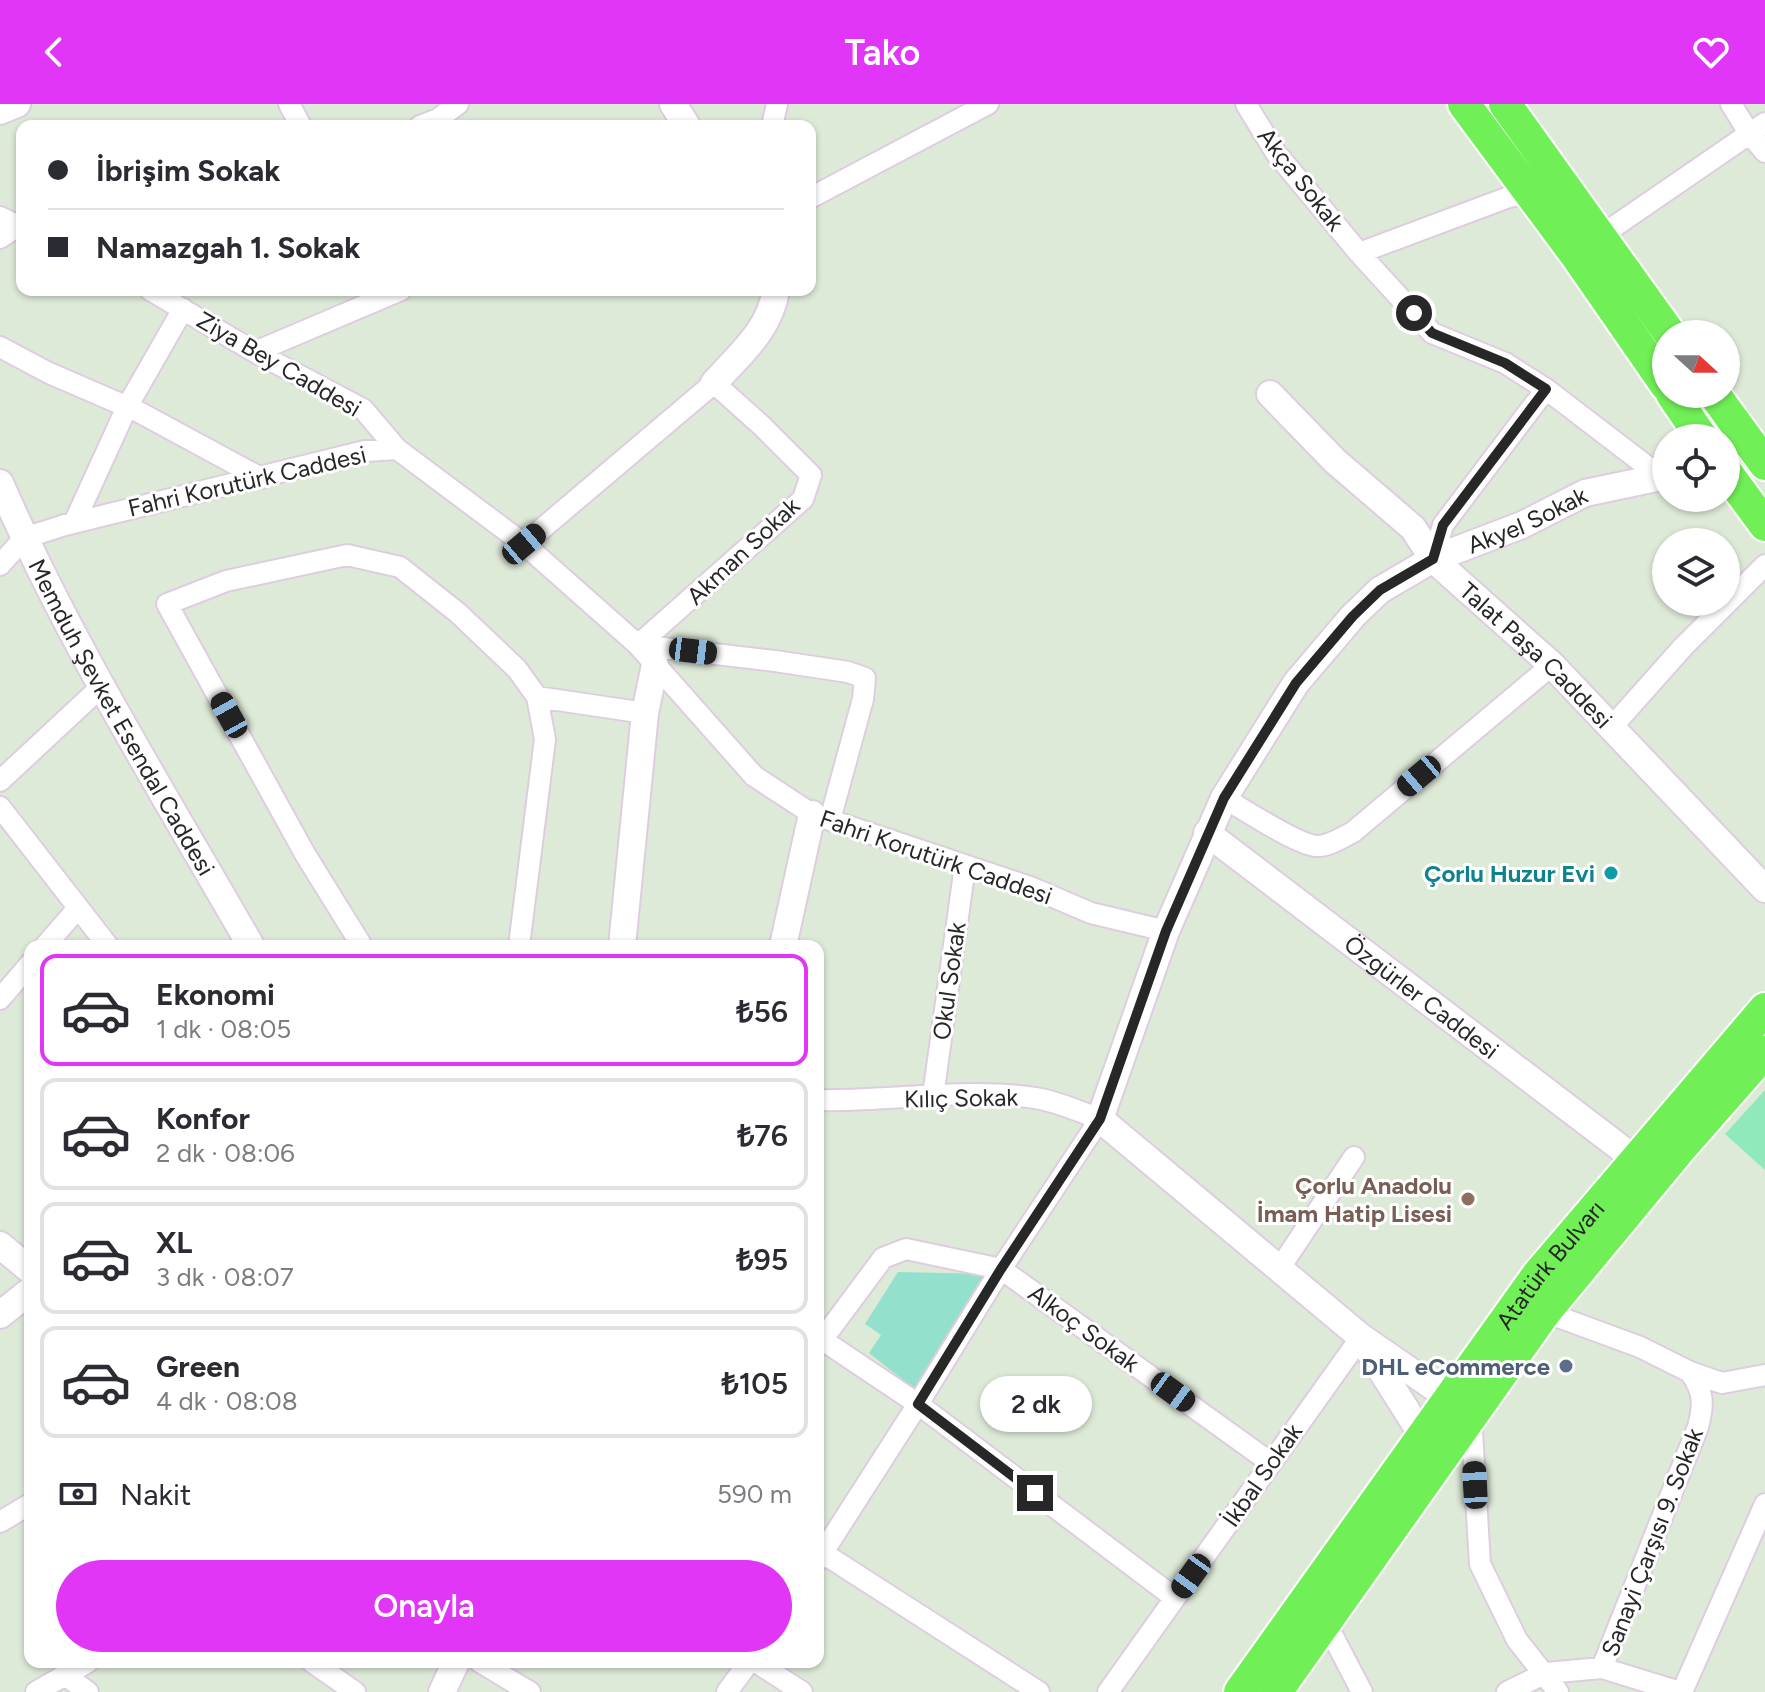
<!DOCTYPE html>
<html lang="tr">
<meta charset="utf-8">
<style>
body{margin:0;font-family:Figtree,sans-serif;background:#f7f7f7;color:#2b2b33;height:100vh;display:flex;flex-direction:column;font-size:30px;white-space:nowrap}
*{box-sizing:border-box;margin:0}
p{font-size:26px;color:#7c7c81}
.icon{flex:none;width:44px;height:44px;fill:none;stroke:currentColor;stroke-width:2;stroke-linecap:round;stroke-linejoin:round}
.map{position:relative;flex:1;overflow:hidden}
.side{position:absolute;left:24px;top:836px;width:800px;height:728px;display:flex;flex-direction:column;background:#fff;border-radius:16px;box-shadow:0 2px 6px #0004}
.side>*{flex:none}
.hud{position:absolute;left:16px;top:16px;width:800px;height:176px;border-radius:16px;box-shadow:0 2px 6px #0004;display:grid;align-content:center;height:176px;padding:0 32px;background:#fff}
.needle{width:52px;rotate:111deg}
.buttons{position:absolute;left:1652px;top:216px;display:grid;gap:16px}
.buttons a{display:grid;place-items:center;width:88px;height:88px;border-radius:50%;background:#fff;box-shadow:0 2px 6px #0004;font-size:40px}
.end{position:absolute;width:36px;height:36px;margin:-18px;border:10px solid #272727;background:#fff;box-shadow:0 0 0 4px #fff}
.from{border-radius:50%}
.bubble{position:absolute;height:56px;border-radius:28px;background:#fff;box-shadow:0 2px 6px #0004;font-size:26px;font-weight:600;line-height:56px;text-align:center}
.car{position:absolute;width:24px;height:48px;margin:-24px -12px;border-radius:10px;box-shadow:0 0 6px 2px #0007;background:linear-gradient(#222 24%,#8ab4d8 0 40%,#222 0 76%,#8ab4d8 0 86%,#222 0)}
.hud b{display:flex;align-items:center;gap:28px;height:76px;font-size:30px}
.hud b+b{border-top:2px solid #e1e1e2}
.hud i{width:20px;height:20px;background:#2b2b33}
ul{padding:14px 0 0;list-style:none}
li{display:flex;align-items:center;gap:24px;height:112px;margin:0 16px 12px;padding:0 16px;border:4px solid #e1e1e2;border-radius:16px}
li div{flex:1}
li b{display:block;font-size:30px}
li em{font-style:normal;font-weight:600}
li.on{border-color:#e136f8}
li>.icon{width:72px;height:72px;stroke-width:1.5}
.pay{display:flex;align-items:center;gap:20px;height:88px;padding:0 32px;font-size:30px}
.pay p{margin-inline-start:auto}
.cta{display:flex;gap:16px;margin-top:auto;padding:16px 32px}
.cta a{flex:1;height:92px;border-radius:48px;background:#e136f8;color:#fff;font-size:32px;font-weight:600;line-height:92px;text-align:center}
header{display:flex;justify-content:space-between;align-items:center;height:104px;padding:0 32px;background:#e136f8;color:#fff;font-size:36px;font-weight:600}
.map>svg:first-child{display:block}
</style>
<header><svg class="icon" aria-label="back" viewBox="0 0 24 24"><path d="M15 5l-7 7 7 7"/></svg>Tako<svg class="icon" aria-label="heart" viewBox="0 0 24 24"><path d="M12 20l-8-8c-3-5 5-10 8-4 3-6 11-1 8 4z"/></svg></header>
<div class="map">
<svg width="1765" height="1588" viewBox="0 0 1765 1588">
<rect width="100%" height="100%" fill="#deead8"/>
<!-- green -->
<path fill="#93e1cc" d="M 898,1168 L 989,1170 L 918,1288 L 869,1249 L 881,1231 L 865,1220 Z"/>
<!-- pitch -->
<path fill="#8fe9bb" d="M 1765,986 L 1765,1066 L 1725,1030 Z"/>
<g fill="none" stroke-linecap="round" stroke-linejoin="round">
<!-- minor casing -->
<g stroke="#decde0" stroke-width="24">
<path id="minor" d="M 289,0 L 301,22
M 1246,0 L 1276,49 L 1359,149 L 1432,229 L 1505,259 L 1546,285 L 1661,373
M 1731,0 L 1749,29 L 1765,48
M 420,22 L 438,15 L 458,0
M 772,22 L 777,0
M 810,94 L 988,0
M 0,113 L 22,124
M 1599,133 L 1765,19
M 0,134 L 18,122
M 1359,149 L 1509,93 L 1529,89
M 150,186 L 255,248 L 363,305 L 397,345
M 0,243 L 49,269 L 137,307 L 261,374
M 255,248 L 401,186
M 74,419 L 127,303 L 183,205
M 524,440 L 714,279 L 762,322 L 811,371 L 803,395 L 638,541
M 1433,455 L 1443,421 L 1546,285
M 0,461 L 24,434 L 65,421 L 365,347 L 397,345 L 524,440 L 638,541 L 754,672 L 812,710 L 1030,783 L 1091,809 L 1166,827
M 638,541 L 775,557 L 848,568 L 865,574 L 863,595 L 830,716
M 537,593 L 645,609
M 1611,624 L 1683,543 L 1765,461
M 0,677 L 102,582
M 1224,694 C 1243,705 1296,740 1316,742 C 1328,743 1343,733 1353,728 L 1552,561
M 0,703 L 108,842
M 45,842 L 78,804
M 362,842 L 305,750 L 167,500 L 226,477 L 347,451 L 400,463 L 458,509 L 517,565 L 537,593 L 545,635 L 519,842
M 0,895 L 30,860
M 933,992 L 965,762
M 818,996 C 890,998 964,983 1035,994 C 1057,997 1080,1008 1100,1015 L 1001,1165 L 918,1300 L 818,1456
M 1279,1165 L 1354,1053
M 1545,1208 L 1640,1243 L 1690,1268 L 1722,1279 L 1765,1271
M 818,1233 L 918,1300 L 1175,1494
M 822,1236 L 883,1154 L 906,1145 L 1001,1165 L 1271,1359
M 1471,1311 L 1480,1460 L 1517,1536 L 1558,1588
M 0,1418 L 30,1400
M 818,1446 L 1039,1588
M 1325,1517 L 1362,1588
M 312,1558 L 355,1588
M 480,1558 L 530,1588
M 756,1558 L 802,1588
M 1602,1564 L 1698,1323 C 1704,1300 1704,1288 1690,1268
M 65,1571 L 88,1588
M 36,1588 L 88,1558
M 727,1588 L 749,1558
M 1108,1588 L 1361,1233
M 1507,1588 L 1546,1569 L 1602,1564 L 1680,1588
M 1682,1588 L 1765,1400"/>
</g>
<!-- tertiary casing -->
<g stroke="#decde0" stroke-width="30">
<g id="tertiary">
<path d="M 673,0 L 687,22"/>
<path d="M 0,7 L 17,0"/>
<path d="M 714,279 C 740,250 770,226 776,186"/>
<path id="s1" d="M 1270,290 L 1335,357 L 1413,424 L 1433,455 L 1552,561 L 1765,785"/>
<path id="s2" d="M 0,379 C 70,540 164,690 251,842"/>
<path id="s3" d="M 1207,729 L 1635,1055"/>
<path d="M 622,842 L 645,609 L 655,561"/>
<path d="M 783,842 L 812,710"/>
<path d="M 0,1141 L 30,1166"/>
<path d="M 0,1211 L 30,1187"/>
<path d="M 1364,1239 L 1422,1331 L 1435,1341"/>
<path id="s4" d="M 1464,1304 L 1361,1233 L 1100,1015 L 1166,827 L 1224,694 L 1296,579 L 1353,512 L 1380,486 L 1433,455 L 1522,421 L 1585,389 L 1666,372"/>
<path d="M 442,1588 L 456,1558"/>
</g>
</g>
<!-- primary casing -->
<g stroke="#fff" stroke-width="36">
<g id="primary">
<path d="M 1464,0 L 1576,151 L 1666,281"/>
<path d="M 1505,0 L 1670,230"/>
<path d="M 1672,290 L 1702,334"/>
<path d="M 1714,290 L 1765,360"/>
<path d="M 1726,368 L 1765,421"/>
<path id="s5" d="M 1240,1588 L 1537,1172 L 1765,905"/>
<path d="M 1276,1588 L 1545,1208 L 1679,1046 L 1765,948"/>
</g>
</g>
<!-- minor -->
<use href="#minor" stroke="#fff" stroke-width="20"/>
<!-- tertiary -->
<use href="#tertiary" stroke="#fff" stroke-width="26"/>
<!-- primary -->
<use href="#primary" stroke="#71ef57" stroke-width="32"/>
</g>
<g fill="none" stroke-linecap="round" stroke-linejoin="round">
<!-- route -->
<path stroke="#272727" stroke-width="10" d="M 1035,1389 L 918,1300 L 1001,1165 L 1100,1015 L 1166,827 L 1224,694 L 1296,579 L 1353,512 L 1380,486 L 1433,455 L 1443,421 L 1546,285 L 1505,259 L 1432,229 L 1414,209"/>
</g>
<!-- markers -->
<circle fill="#0f9aa8" stroke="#fff" stroke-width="3" cx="1611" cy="769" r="8"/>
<circle fill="#8d6e63" stroke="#fff" stroke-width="3" cx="1468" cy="1095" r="8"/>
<circle fill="#5c6f8a" stroke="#fff" stroke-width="3" cx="1566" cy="1262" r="8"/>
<g text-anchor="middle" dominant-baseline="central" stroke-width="6" stroke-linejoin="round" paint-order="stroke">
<!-- street labels -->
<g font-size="24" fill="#272727" stroke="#fff">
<text transform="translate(1301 75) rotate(52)">Akça Sokak</text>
<text transform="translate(279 260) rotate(30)">Ziya Bey Caddesi</text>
<text transform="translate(247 377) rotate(-13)">Fahri Korutürk Caddesi</text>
<text stroke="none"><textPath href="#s4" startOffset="1234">Akyel Sokak</textPath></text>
<text transform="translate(743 447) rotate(-43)">Akman Sokak</text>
<text stroke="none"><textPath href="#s1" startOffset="374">Talat Paşa Caddesi</textPath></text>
<text stroke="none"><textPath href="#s2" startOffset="264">Memduh Şevket Esendal Caddesi</textPath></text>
<text transform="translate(936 753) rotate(19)">Fahri Korutürk Caddesi</text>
<text transform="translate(949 877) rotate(-82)">Okul Sokak</text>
<text stroke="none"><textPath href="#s3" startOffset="270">Özgürler Caddesi</textPath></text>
<text transform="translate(961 994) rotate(-1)">Kılıç Sokak</text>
<text stroke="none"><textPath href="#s5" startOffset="528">Atatürk Bulvarı</textPath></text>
<text transform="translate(1084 1224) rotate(36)">Alkoç Sokak</text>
<text transform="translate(1262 1371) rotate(-55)">İkbal Sokak</text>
<text transform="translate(1652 1438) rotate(-69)">Sanayi Çarşısı 9. Sokak</text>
</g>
<!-- culture labels -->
<g font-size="24" font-weight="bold" fill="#0d838f" stroke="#fff" text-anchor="end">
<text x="1595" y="769">Çorlu Huzur Evi</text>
</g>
<!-- education labels -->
<g font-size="24" font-weight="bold" fill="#785e54" stroke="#fff" text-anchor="end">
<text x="1452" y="1081">Çorlu Anadolu<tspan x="1452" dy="28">İmam Hatip Lisesi</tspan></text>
</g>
<!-- service labels -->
<g font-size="24" font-weight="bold" fill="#4e5e75" stroke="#fff" text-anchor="end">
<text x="1550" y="1262">DHL eCommerce</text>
</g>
</g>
</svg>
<div class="buttons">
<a><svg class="needle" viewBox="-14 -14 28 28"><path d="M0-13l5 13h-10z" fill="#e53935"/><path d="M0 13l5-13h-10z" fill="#7c7c81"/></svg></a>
<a><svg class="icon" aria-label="locate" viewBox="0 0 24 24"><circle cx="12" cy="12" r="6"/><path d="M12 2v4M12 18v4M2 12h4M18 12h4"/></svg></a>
<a><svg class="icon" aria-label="layers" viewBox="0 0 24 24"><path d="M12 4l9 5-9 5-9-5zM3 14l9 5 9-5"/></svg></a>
</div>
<i class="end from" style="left:1414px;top:209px"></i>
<i class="end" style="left:1035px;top:1389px"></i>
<div class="bubble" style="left:980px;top:1272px;width:112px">2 dk</div>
<i class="car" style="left:524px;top:440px;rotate:50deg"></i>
<i class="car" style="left:693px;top:547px;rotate:97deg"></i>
<i class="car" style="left:229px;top:611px;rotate:331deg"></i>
<i class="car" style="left:1419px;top:672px;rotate:230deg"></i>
<i class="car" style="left:1173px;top:1288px;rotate:126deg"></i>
<i class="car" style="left:1475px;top:1381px;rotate:357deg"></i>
<i class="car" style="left:1191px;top:1472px;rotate:216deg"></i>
<div class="hud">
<b><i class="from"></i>İbrişim Sokak</b>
<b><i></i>Namazgah 1. Sokak</b>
</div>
<section class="side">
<ul>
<li class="on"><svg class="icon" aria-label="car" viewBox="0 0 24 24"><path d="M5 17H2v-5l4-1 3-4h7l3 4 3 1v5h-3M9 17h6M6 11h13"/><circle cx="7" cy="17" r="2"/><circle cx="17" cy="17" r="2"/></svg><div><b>Ekonomi</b><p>1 dk · 08:05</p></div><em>₺56</em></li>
<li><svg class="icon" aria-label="car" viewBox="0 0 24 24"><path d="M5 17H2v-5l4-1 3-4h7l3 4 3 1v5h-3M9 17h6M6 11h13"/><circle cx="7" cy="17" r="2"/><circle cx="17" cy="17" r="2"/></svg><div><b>Konfor</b><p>2 dk · 08:06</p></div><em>₺76</em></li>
<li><svg class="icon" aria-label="car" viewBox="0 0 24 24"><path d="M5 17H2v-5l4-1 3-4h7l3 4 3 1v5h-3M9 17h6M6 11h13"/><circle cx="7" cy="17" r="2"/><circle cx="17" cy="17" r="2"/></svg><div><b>XL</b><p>3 dk · 08:07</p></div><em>₺95</em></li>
<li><svg class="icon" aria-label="car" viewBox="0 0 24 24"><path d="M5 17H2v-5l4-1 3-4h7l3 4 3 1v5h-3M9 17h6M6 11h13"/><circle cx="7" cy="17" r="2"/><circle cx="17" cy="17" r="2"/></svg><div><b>Green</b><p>4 dk · 08:08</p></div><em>₺105</em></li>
</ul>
<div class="pay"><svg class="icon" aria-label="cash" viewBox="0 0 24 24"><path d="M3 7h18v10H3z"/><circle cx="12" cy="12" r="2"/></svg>Nakit<p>590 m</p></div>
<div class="cta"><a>Onayla</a></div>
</section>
</div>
